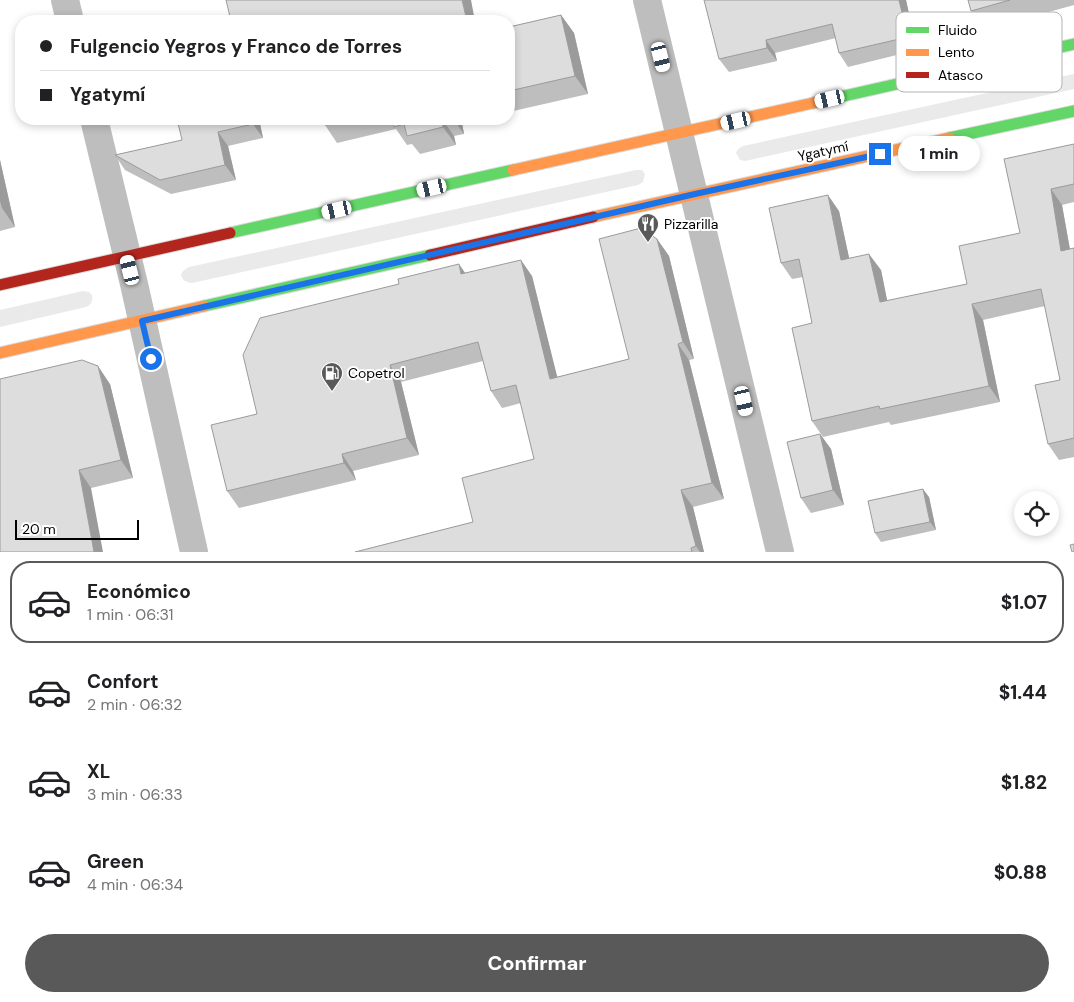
<!DOCTYPE html>
<html lang="es">
<meta charset="utf-8">
<style>
body{margin:0;font-family:"DM Sans",sans-serif;background:#f6f6f6;color:#202124;height:100vh;display:flex;flex-direction:column;font-size:19px;white-space:nowrap}
*{box-sizing:border-box;margin:0}
p{font-size:16px;color:#757577}
.icon{flex:none;width:28px;height:28px;fill:none;stroke:currentColor;stroke-width:2;stroke-linecap:round;stroke-linejoin:round}
.map{position:relative;height:552px;overflow:hidden}
.sheet{display:flex;flex-direction:column;background:#fff;flex:1}
.sheet>*{flex:none}
.banner{position:absolute;left:15px;top:15px;width:500px;height:110px;border-radius:20px;box-shadow:0 2px 8px #0003;display:grid;align-content:center;height:110px;padding:0 25px;background:#fff}
.buttons{position:absolute;left:1014px;top:491px;display:grid;gap:10px}
.buttons a{display:grid;place-items:center;width:45px;height:45px;border-radius:50%;background:#fff;box-shadow:0 2px 8px #0003;font-size:25px}
.scale{position:absolute;left:15px;bottom:12px;width:124px;box-sizing:border-box;padding-left:5px;border:2px solid #000;border-top:0;font-size:14px;line-height:18px;white-space:nowrap;color:#000;-webkit-text-stroke:4px #fff;paint-order:stroke}
.end{position:absolute;width:22px;height:22px;margin:-11px;border:6px solid #1a73e8;background:#fff;box-shadow:0 0 0 2px #fff}
.from{border-radius:50%}
.bubble{position:absolute;height:35px;border-radius:18px;background:#fff;box-shadow:0 2px 8px #0003;font-size:16px;font-weight:800;line-height:35px;text-align:center}
.car{position:absolute;width:15px;height:30px;margin:-15px -8px;border-radius:6px;box-shadow:0 0 4px 1px #0007;background:linear-gradient(#fff 24%,#345 0 40%,#fff 0 76%,#345 0 86%,#fff 0)}
.banner b{display:flex;align-items:center;gap:18px;height:48px;font-size:19px}
.banner b+b{border-top:1px solid #e0e0e0}
.banner i{width:12px;height:12px;background:#202124}
ul{padding:9px 0 0;list-style:none}
li{display:flex;align-items:center;gap:15px;height:82px;margin:0 10px 8px;padding:0 15px;border:2px solid transparent;border-radius:20px}
li div{flex:1}
li b{display:block;font-size:19px}
li em{font-style:normal;font-weight:800}
li.selected{border-color:#595959}
li>.icon{width:45px;height:45px;stroke-width:1.5}
.action{display:flex;gap:10px;margin-top:auto;padding:10px 25px}
.action a{flex:1;height:58px;border-radius:30px;background:#595959;color:#fff;font-size:20px;font-weight:800;line-height:58px;text-align:center}
.map>svg:first-child{display:block}
</style>
<div class="map">
<svg width="1074" height="552" viewBox="0 0 1074 552">
<rect width="100%" height="100%" fill="#fff"/>
<!-- green -->
<path fill="#eaeaea" d="M 1074,74 L 1074,89 L 745,161 L 740,160 L 736,153 L 738,149 L 743,146 Z
M 636,170 L 642,170 L 645,174 L 643,182 L 638,185 L 192,283 C 186,282 183,281 181,275 L 183,271 L 189,267 Z
M 83,291 L 89,292 L 92,295 C 93,301 92,304 86,307 L 0,327 L 0,310 Z"/>
<g fill="none" stroke-linecap="round" stroke-linejoin="round">
<!-- fast casing -->
<g stroke="#dbdbdb" stroke-width="13">
<path id="fast" d="M 813,103 L 1074,44
M 949,138 L 1074,111
M 230,233 L 513,170
M 204,306 L 430,255"/>
</g>
<!-- slow casing -->
<g stroke="#dbdbdb" stroke-width="13">
<path id="slow" d="M 513,170 L 813,103
M 593,217 L 949,138
M 0,353 L 204,306"/>
</g>
<!-- jam casing -->
<g stroke="#dbdbdb" stroke-width="13">
<path id="jam" d="M 430,255 L 593,217
M 0,285 L 230,233"/>
</g>
<!-- street -->
<path stroke="#bebebe" stroke-width="28" d="M 65,0 L 70,21
M 647,0 L 780,552
M 94,119 L 134,284 L 194,552"/>
<!-- fast -->
<use href="#fast" stroke="#63d668" stroke-width="11"/>
<!-- slow -->
<use href="#slow" stroke="#ff974d" stroke-width="11"/>
<!-- jam -->
<use href="#jam" stroke="#b3261e" stroke-width="11"/>
</g>
<!-- wall -->
<path fill="#bebebe" d="M 704,0 L 906,0 L 917,50 L 848,67 L 839,53 L 836,38 L 775,53 L 777,61 L 729,72 L 719,59 Z
M 968,0 L 1074,0 L 1074,5 L 984,30 L 971,11 Z
M 561,15 L 574,33 L 588,94 L 509,112 L 509,27 Z
M 259,119 L 263,138 L 228,146 L 236,180 L 171,194 L 125,170 L 115,155 L 182,140 Z
M 323,119 L 480,119 L 462,123 L 464,134 L 454,136 L 456,145 L 420,154 L 412,144 L 407,145 L 396,129 L 337,143 L 325,125 Z
M 1074,144 L 1074,202 L 1062,205 L 1070,249 L 1074,248 L 1074,457 L 1059,460 L 1048,444 L 1060,380 L 1045,306 L 983,320 L 1000,402 L 891,425 L 889,422 L 823,437 L 812,421 L 812,323 L 803,277 L 792,279 L 781,263 L 839,211 L 849,258 L 881,270 L 887,301 L 967,284 L 1020,233 Z
M 0,160 L 15,227 L 0,231 Z
M 657,239 L 669,256 L 694,359 L 689,360 L 724,499 L 693,507 L 704,552 L 355,552 L 473,522 L 534,459 L 521,403 L 502,408 L 491,391 L 483,361 L 401,382 L 419,455 L 353,471 L 356,480 L 239,508 L 227,491 L 257,414 L 465,273 L 532,276 L 557,377 L 629,359 Z
M 110,384 L 133,478 L 91,488 L 0,552 Z
M 820,434 L 831,449 L 844,505 L 811,513 L 801,498 Z
M 929,497 L 936,530 L 881,542 L 875,533 Z"/>
<!-- shaded-wall -->
<path fill="#9b9b9b" d="M 462,0 L 471,0 L 475,21 L 467,21 Z
M 899,0 L 906,0 L 917,50 L 908,37 Z
M 561,15 L 574,33 L 588,94 L 575,76 Z
M 766,40 L 775,53 L 777,61 L 767,48 Z
M 252,119 L 259,119 L 263,138 L 253,124 Z
M 442,119 L 454,136 L 456,145 L 443,127 Z
M 453,119 L 459,119 L 462,123 L 464,134 Z
M 218,132 L 228,146 L 236,180 L 225,165 Z
M 0,160 L 15,227 L 2,208 L 0,201 Z
M 1051,189 L 1062,205 L 1073,267 L 1061,251 Z
M 828,195 L 839,211 L 853,276 L 841,260 Z
M 657,239 L 669,256 L 694,359 L 683,342 Z
M 869,254 L 881,270 L 891,319 L 880,302 Z
M 521,260 L 532,276 L 562,396 L 550,379 Z
M 459,264 L 470,280 L 461,274 Z
M 972,304 L 983,320 L 1000,402 L 989,386 Z
M 678,344 L 689,360 L 724,499 L 712,483 Z
M 390,365 L 401,382 L 419,455 L 407,438 Z
M 98,366 L 110,384 L 133,478 L 121,460 Z
M 820,434 L 831,449 L 844,505 L 833,490 Z
M 342,454 L 353,471 L 356,480 L 344,463 Z
M 79,470 L 91,488 L 103,552 L 94,552 Z
M 923,489 L 929,497 L 936,530 L 930,522 Z
M 681,490 L 693,507 L 704,552 L 700,552 L 696,546 Z"/>
<!-- building -->
<path fill="#ddd" stroke="#9b9b9b" d="M 226,0 L 462,0 L 467,21 L 231,21 Z
M 704,0 L 899,0 L 908,37 L 839,53 L 832,24 L 766,40 L 767,48 L 719,59 Z
M 968,0 L 1010,0 L 971,11 Z
M 561,15 L 575,76 L 509,91 L 509,27 Z
M 177,119 L 252,119 L 253,124 L 218,132 L 225,165 L 160,180 L 115,155 L 182,140 Z
M 323,119 L 350,119 L 325,125 Z
M 392,119 L 442,119 L 443,127 L 407,136 L 404,124 L 394,127 Z
M 1074,144 L 1074,184 L 1051,189 L 1061,251 L 1074,248 L 1074,438 L 1048,444 L 1035,385 L 1060,380 L 1041,289 L 972,304 L 989,386 L 880,409 L 879,406 L 812,421 L 792,328 L 812,323 L 799,259 L 781,263 L 769,208 L 828,195 L 841,260 L 869,254 L 880,302 L 967,284 L 959,246 L 1020,233 L 1004,159 Z
M 641,228 L 657,239 L 683,342 L 678,344 L 712,483 L 681,490 L 696,546 L 691,548 L 692,552 L 355,552 L 473,522 L 462,478 L 534,459 L 516,385 L 491,391 L 478,342 L 390,365 L 407,438 L 342,454 L 344,463 L 227,491 L 211,425 L 257,414 L 243,355 L 260,318 L 399,284 L 398,279 L 459,264 L 461,274 L 521,260 L 550,379 L 629,359 L 599,239 Z
M 82,360 L 98,366 L 121,460 L 79,470 L 94,552 L 0,552 L 0,379 Z
M 820,434 L 833,490 L 801,498 L 787,442 Z
M 923,489 L 930,522 L 875,533 L 868,501 Z
M 1074,544 L 1074,552 L 1072,552 L 1070,545 Z"/>
<g fill="none" stroke-linecap="round" stroke-linejoin="round">
<!-- route -->
<path stroke="#1a73e8" stroke-width="6" d="M 151,359 L 142,321 L 695,194 L 880,154"/>
</g>
<!-- icons -->
<defs>
<g id="restaurant-pin" transform="scale(1.125)"><path d="M0 17L-7.5 6A9.5 9.5 0 1 1 7.5 6Z" fill="#595959" stroke="#fff"/><path d="M-5-6h1v4h1v-4h1v4h1v-4h1v5L-1.5 .5V6h-2V.5L-5-1ZM5-6V6H3V1.5H1.5Q1.5-4 5-6Z" fill="#fff"/></g>
<g id="fuel-pin" transform="scale(1.125)"><path d="M0 17L-7.5 6A9.5 9.5 0 1 1 7.5 6Z" fill="#595959" stroke="#fff"/><path d="M-5.5-6h7V0h2V4h1.3V-2.5L3-4.5l.8-.8L6-3V5H2.5V1h-1V6h-7ZM-4.2-4.7v3.2H.2V-4.7Z" fill="#fff"/></g>
</defs>
<g fill-rule="evenodd">
<use href="#restaurant-pin" x="648" y="224"/>
<use href="#fuel-pin" x="332" y="373"/>
</g>
<g text-anchor="middle" dominant-baseline="central" stroke-width="4" stroke-linejoin="round" paint-order="stroke">
<!-- street labels -->
<g font-size="14" fill="#000" stroke="#fff">
<text transform="translate(823 151) rotate(-12)">Ygatymí</text>
</g>
<!-- poi labels -->
<g font-size="14" fill="#000" stroke="#fff" text-anchor="start">
<text x="664" y="224">Pizzarilla</text>
<text x="348" y="373">Copetrol</text>
</g>
</g>
<!-- legend -->
<rect x="896" y="12" width="166" height="80" rx="8" fill="#fff" stroke="#b2b2b2" stroke-width="1"/>
<rect x="906" y="27" width="23" height="6" fill="#63d668"/>
<rect x="906" y="49" width="23" height="7" fill="#ff974d"/>
<rect x="906" y="72" width="23" height="6" fill="#b3261e"/>
<g font-size="14" fill="#000">
<text x="938" y="35">Fluido</text>
<text x="938" y="57">Lento</text>
<text x="938" y="80">Atasco</text>
</g>
</svg>
<div class="buttons">
<a><svg class="icon" aria-label="locate" viewBox="0 0 24 24"><circle cx="12" cy="12" r="6"/><path d="M12 2v4M12 18v4M2 12h4M18 12h4"/></svg></a>
</div>
<div class="scale">20 m</div>
<i class="end from" style="left:151px;top:359px"></i>
<i class="end" style="left:880px;top:154px"></i>
<div class="bubble" style="left:898px;top:136px;width:82px">1 min</div>
<i class="car" style="left:661px;top:57px;rotate:166deg"></i>
<i class="car" style="left:830px;top:99px;rotate:257deg"></i>
<i class="car" style="left:736px;top:121px;rotate:257deg"></i>
<i class="car" style="left:432px;top:188px;rotate:257deg"></i>
<i class="car" style="left:337px;top:210px;rotate:257deg"></i>
<i class="car" style="left:130px;top:270px;rotate:346deg"></i>
<i class="car" style="left:744px;top:401px;rotate:167deg"></i>
<div class="banner">
<b><i class="from"></i>Fulgencio Yegros y Franco de Torres</b>
<b><i></i>Ygatymí</b>
</div>
</div>
<section class="sheet">
<ul>
<li class="selected"><svg class="icon" aria-label="car" viewBox="0 0 24 24"><path d="M5 17H2v-5l4-1 3-4h7l3 4 3 1v5h-3M9 17h6M6 11h13"/><circle cx="7" cy="17" r="2"/><circle cx="17" cy="17" r="2"/></svg><div><b>Económico</b><p>1 min · 06:31</p></div><em>$1.07</em></li>
<li><svg class="icon" aria-label="car" viewBox="0 0 24 24"><path d="M5 17H2v-5l4-1 3-4h7l3 4 3 1v5h-3M9 17h6M6 11h13"/><circle cx="7" cy="17" r="2"/><circle cx="17" cy="17" r="2"/></svg><div><b>Confort</b><p>2 min · 06:32</p></div><em>$1.44</em></li>
<li><svg class="icon" aria-label="car" viewBox="0 0 24 24"><path d="M5 17H2v-5l4-1 3-4h7l3 4 3 1v5h-3M9 17h6M6 11h13"/><circle cx="7" cy="17" r="2"/><circle cx="17" cy="17" r="2"/></svg><div><b>XL</b><p>3 min · 06:33</p></div><em>$1.82</em></li>
<li><svg class="icon" aria-label="car" viewBox="0 0 24 24"><path d="M5 17H2v-5l4-1 3-4h7l3 4 3 1v5h-3M9 17h6M6 11h13"/><circle cx="7" cy="17" r="2"/><circle cx="17" cy="17" r="2"/></svg><div><b>Green</b><p>4 min · 06:34</p></div><em>$0.88</em></li>
</ul>
<div class="action"><a>Confirmar</a></div>
</section>
